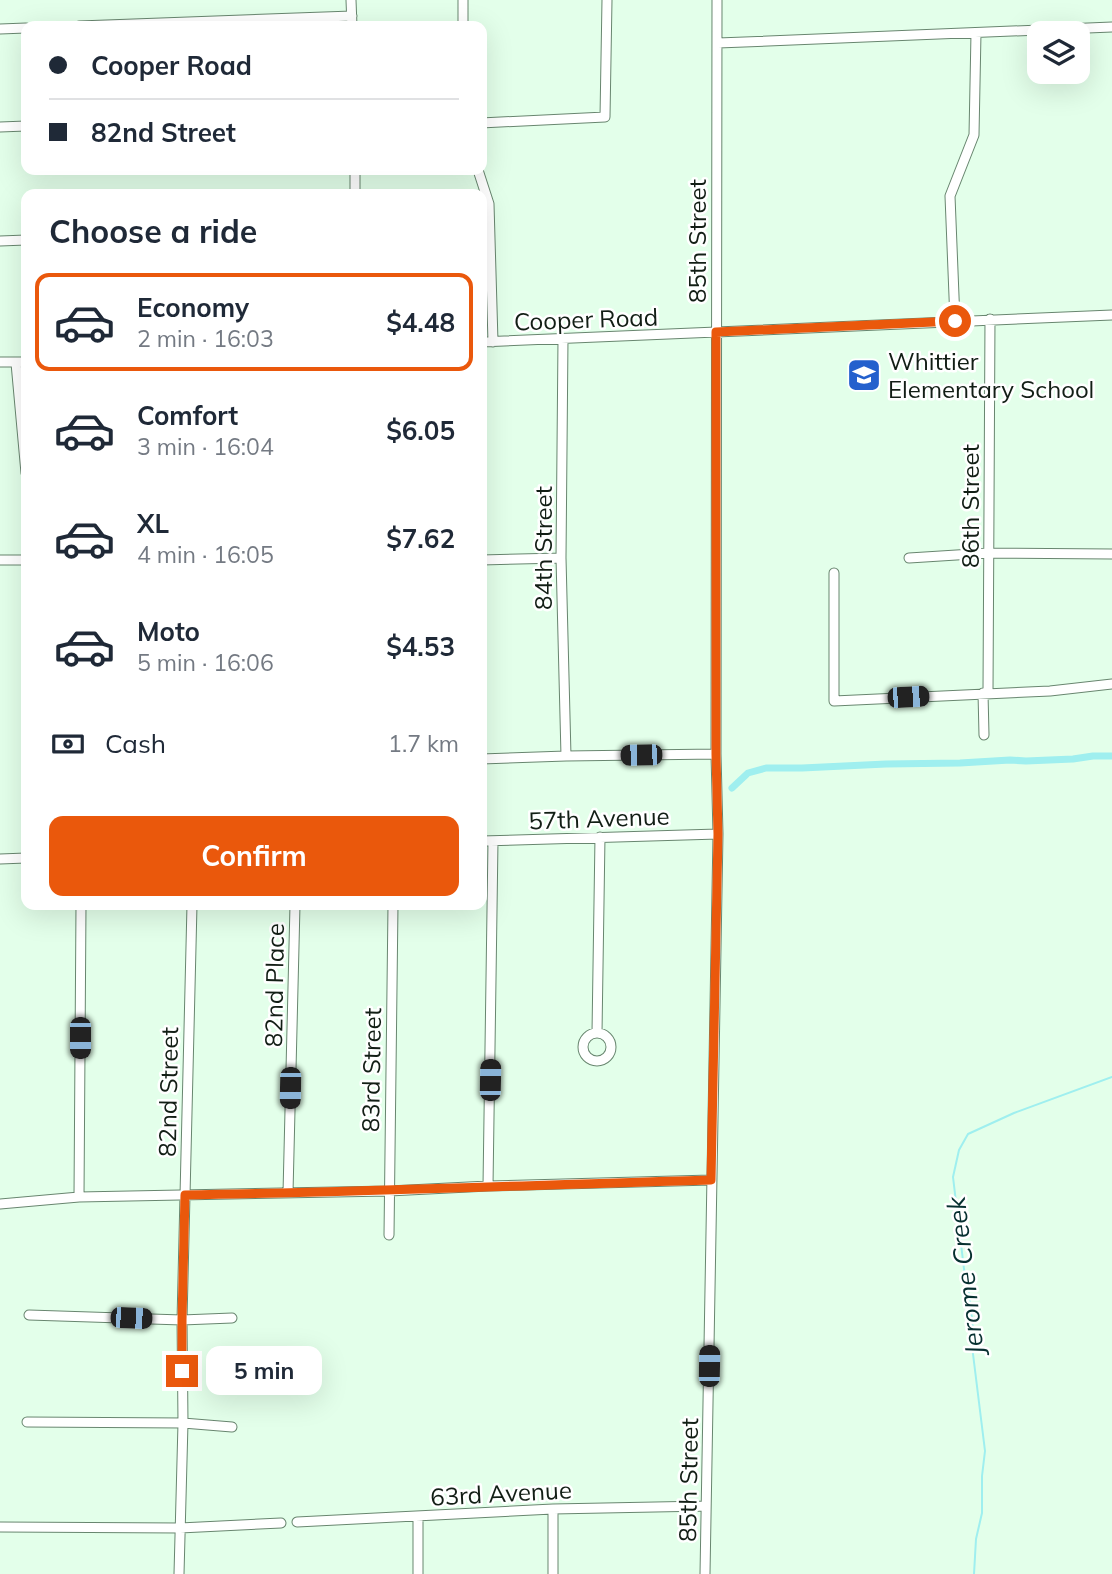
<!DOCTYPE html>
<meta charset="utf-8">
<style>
body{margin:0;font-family:Mulish,sans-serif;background:#f2f2f3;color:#1f2937;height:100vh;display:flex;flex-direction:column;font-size:26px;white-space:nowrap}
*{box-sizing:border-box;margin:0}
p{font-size:23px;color:#747a83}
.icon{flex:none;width:38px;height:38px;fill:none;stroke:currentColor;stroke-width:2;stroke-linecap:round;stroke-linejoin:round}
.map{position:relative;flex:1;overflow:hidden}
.side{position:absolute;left:21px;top:189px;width:466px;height:721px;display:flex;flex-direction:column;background:#fff;border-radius:14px;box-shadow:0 7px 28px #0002}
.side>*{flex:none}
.guide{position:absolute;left:21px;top:21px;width:466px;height:154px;border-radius:14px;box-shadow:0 7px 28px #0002;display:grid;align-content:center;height:154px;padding:0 28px;background:#fff}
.controls{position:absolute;left:1027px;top:21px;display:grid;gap:14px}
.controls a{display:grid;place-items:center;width:63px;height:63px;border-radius:14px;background:#fff;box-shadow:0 7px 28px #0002;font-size:35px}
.end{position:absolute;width:32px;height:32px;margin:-16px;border:9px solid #ea580c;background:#fff;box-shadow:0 0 0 4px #fff}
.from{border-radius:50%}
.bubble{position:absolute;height:49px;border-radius:14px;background:#fff;box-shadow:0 7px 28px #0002;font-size:23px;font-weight:700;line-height:49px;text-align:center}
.car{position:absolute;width:21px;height:42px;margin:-21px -10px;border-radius:9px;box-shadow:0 0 5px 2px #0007;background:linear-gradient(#222 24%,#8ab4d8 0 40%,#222 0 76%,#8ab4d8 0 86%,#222 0)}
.guide b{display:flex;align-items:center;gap:24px;height:66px;font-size:26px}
.guide b+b{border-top:2px solid #e0e1e3}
.guide i{width:18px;height:18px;background:#1f2937}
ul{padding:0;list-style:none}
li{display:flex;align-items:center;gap:21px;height:98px;margin:0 14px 10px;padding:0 14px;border:4px solid transparent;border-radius:14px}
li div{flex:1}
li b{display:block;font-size:26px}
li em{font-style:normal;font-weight:700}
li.active{border-color:#ea580c}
li>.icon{width:63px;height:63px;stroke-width:1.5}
h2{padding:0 28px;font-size:32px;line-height:84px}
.pay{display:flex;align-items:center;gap:18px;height:77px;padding:0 28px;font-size:26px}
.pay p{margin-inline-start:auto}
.cta{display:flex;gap:14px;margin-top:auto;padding:14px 28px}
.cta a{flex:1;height:80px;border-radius:14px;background:#ea580c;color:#fff;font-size:28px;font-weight:700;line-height:80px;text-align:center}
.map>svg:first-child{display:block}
</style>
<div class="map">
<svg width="1112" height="1574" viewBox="0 0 1112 1574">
<rect width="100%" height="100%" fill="#e3ffea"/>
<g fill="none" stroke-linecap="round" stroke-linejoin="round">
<!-- stream -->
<path stroke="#9fefef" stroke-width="2" d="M 974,1574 L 976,1539 L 982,1513 L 982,1476 L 985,1451 L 973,1354 L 974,1337 L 969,1293 L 964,1269 L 953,1177 L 959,1150 L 968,1134 L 1014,1113 L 1112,1077"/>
<!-- canal -->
<path stroke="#9fefef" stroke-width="7" d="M 732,788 L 748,773 L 766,768 L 802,768 L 886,764 L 960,763 L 1010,760 L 1026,761 L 1073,759 L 1093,756 L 1112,756"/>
<!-- minor casing -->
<g stroke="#68866f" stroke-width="11">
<path id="minor" d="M 351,0 L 352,26
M 463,0 L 463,26
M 79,26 L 352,16
M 0,29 L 26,28
M 718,43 L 1112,27
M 481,123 L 605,117 L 607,0
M 0,127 L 26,126
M 478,170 L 489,204 L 493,342
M 355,194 L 355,170
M 0,241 L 26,240
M 955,321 L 950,196 L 974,135 L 976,33
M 563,339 L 561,558 L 566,756
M 481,342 L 1112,315
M 0,362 L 26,362
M 16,363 L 26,473
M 909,558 L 988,553 L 1112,554
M 0,560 L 26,560
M 481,560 L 561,558
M 834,573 L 834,701 L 1050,691 L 1112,684
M 983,693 L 984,735
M 988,693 L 990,319
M 481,759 L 566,756 L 716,754
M 481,841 L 718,834
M 0,859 L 26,858
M583 1047a14 14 0 1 1 28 0a14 14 0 1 1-28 0Z
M 597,1033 L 600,837
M 488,1186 L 493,841
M 288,1193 L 295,905
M 79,1197 L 81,905
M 0,1204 L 79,1197 L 389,1191 L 488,1186 L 711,1180
M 389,1235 L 393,905
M 29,1315 L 182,1320 L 232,1318
M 27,1422 L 183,1423 L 232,1427
M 553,1509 L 553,1574
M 418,1517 L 418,1574
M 297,1522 L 553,1509 L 706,1506
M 0,1527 L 180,1528 L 281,1523
M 179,1574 L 183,1423 L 182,1320 L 192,905
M 705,1574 L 718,834 L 716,754 L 717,0"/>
</g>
<!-- minor -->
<use href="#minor" stroke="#fff" stroke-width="9"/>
</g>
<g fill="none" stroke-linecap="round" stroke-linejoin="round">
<!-- route -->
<path stroke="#ea580c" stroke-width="9" d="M 182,1371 L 182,1320 L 185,1195 C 361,1192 536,1185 711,1180 L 718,834 L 716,754 L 716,332 L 955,321"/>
</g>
<!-- icons -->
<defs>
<g id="school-square" transform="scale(1.75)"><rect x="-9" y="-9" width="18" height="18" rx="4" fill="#2460cd" stroke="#fff"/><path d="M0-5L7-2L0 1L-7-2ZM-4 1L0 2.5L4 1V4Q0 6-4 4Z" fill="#fff"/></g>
</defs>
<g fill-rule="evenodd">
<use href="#school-square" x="864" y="375"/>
</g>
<g text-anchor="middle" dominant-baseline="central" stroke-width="5" stroke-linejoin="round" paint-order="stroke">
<!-- street labels -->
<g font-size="24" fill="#121e15" stroke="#fff">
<text transform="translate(697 241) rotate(-90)">85th Street</text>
<text transform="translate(586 319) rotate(-2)">Cooper Road</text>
<text transform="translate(970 506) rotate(-90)">86th Street</text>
<text transform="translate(543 548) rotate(-90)">84th Street</text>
<text transform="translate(599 818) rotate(-2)">57th Avenue</text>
<text transform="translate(274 985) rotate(-89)">82nd Place</text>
<text transform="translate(371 1070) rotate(-89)">83rd Street</text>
<text transform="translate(168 1092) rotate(-89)">82nd Street</text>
<text transform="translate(688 1480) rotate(-89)">85th Street</text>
<text transform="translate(501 1493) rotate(-3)">63rd Avenue</text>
</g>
<!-- poi labels -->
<g font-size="24" fill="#121e15" stroke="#fff" text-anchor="start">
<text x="888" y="361">Whittier<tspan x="888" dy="28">Elementary School</tspan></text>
</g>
<!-- water labels -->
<g font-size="26" font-style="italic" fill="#073030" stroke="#fff">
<text transform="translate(965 1276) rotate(-97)">Jerome Creek</text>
</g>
</g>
</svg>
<div class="controls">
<a><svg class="icon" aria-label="layers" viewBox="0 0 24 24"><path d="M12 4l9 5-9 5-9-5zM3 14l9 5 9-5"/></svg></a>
</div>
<i class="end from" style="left:955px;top:321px"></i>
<i class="end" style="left:182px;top:1371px"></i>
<div class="bubble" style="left:206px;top:1346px;width:116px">5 min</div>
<i class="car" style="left:908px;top:697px;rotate:87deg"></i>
<i class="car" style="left:641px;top:755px;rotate:269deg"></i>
<i class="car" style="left:80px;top:1038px;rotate:180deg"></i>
<i class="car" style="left:490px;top:1080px;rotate:1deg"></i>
<i class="car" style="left:290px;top:1088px;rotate:181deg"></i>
<i class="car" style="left:131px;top:1318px;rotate:92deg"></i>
<i class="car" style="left:709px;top:1366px;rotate:1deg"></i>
<div class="guide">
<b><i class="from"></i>Cooper Road</b>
<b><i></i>82nd Street</b>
</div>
<section class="side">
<h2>Choose a ride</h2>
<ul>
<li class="active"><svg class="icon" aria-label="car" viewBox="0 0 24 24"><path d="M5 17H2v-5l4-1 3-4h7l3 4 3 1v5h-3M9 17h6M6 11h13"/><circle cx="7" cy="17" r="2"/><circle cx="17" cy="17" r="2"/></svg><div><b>Economy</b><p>2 min · 16:03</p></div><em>$4.48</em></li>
<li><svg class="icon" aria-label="car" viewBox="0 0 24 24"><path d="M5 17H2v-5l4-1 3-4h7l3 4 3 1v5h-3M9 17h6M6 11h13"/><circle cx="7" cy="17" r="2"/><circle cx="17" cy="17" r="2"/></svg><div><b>Comfort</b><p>3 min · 16:04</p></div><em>$6.05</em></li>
<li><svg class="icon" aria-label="car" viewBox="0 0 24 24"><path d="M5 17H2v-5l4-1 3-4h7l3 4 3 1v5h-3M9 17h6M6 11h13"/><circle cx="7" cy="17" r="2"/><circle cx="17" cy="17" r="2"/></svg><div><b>XL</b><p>4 min · 16:05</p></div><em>$7.62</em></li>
<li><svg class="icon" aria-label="car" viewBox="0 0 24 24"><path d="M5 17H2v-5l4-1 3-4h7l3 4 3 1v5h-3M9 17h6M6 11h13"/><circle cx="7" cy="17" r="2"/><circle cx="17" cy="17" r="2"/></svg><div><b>Moto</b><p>5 min · 16:06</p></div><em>$4.53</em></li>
</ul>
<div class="pay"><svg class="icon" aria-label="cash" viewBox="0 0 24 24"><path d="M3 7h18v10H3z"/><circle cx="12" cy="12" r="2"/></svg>Cash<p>1.7 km</p></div>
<div class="cta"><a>Confirm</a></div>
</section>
</div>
